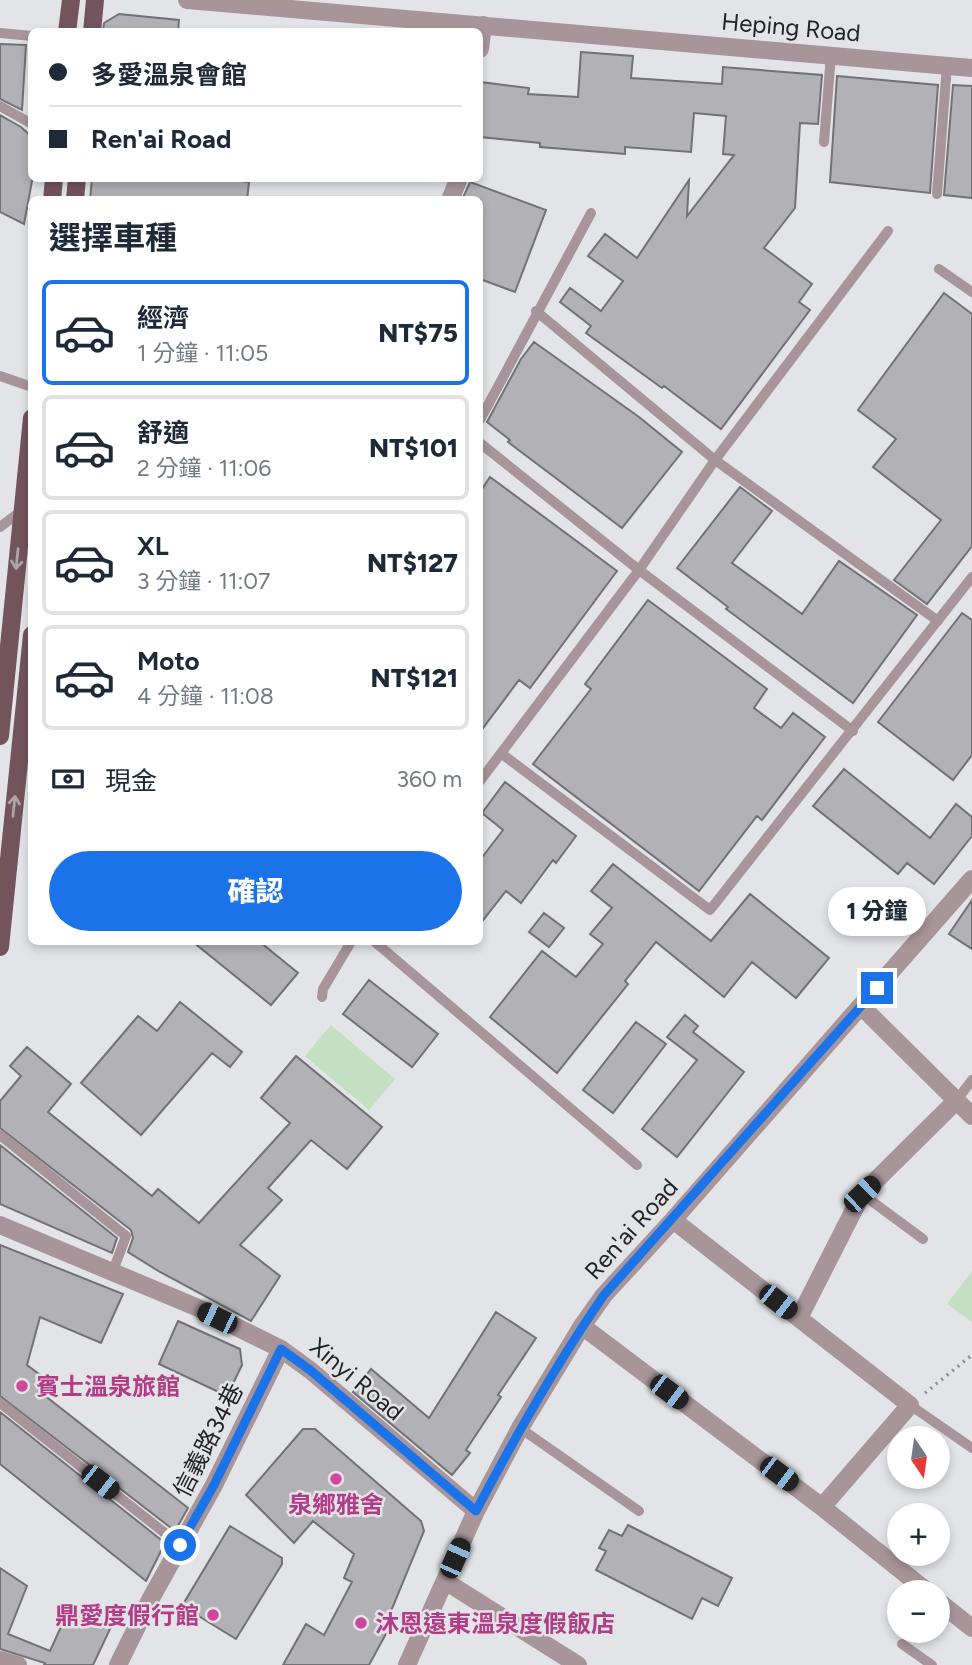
<!DOCTYPE html>
<html lang="zh-TW">
<meta charset="utf-8">
<style>
body{margin:0;font-family:Figtree,"Noto Sans TC",sans-serif;background:#f6f6f7;color:#1f2937;height:100vh;display:flex;flex-direction:column;font-size:26px;white-space:nowrap}
*{box-sizing:border-box;margin:0}
p{font-size:23px;color:#747a83}
.icon{flex:none;width:38px;height:38px;fill:none;stroke:currentColor;stroke-width:2;stroke-linecap:round;stroke-linejoin:round}
.map{position:relative;flex:1;overflow:hidden}
.panel{position:absolute;left:28px;top:196px;width:455px;height:749px;display:flex;flex-direction:column;background:#fff;border-radius:10px;box-shadow:0 4px 10px #0003}
.panel>*{flex:none}
.guide{position:absolute;left:28px;top:28px;width:455px;height:154px;border-radius:10px;box-shadow:0 4px 10px #0003;display:grid;align-content:center;height:154px;padding:0 21px;background:#fff}
.needle{width:46px;rotate:167deg}
.fabs{position:absolute;left:887px;top:1426px;display:grid;gap:14px}
.fabs a{display:grid;place-items:center;width:63px;height:63px;border-radius:50%;background:#fff;box-shadow:0 4px 10px #0003;font-size:35px}
.end{position:absolute;width:32px;height:32px;margin:-16px;border:9px solid #1a73e8;background:#fff;box-shadow:0 0 0 4px #fff}
.from{border-radius:50%}
.bubble{position:absolute;height:49px;border-radius:24px;background:#fff;box-shadow:0 4px 10px #0003;font-size:23px;font-weight:800;line-height:49px;text-align:center}
.car{position:absolute;width:21px;height:42px;margin:-21px -10px;border-radius:9px;box-shadow:0 0 5px 2px #0007;background:linear-gradient(#222 24%,#8ab4d8 0 40%,#222 0 76%,#8ab4d8 0 86%,#222 0)}
.guide b{display:flex;align-items:center;gap:24px;height:66px;font-size:26px}
.guide b+b{border-top:2px solid #e0e1e3}
.guide i{width:18px;height:18px;background:#1f2937}
ul{padding:0;list-style:none}
li{display:flex;align-items:center;gap:21px;height:105px;margin:0 14px 10px;padding:0 7px;border:4px solid #e0e1e3;border-radius:10px}
li div{flex:1}
li b{display:block;font-size:26px}
li em{font-style:normal;font-weight:800}
li.active{border-color:#1a73e8}
li>.icon{width:63px;height:63px;stroke-width:1.5}
h2{padding:0 21px;font-size:32px;line-height:84px}
.pay{display:flex;align-items:center;gap:18px;height:77px;padding:0 21px;font-size:26px}
.pay p{margin-inline-start:auto}
.primary-button{display:flex;gap:14px;margin-top:auto;padding:14px 21px}
.primary-button a{flex:1;height:80px;border-radius:42px;background:#1a73e8;color:#fff;font-size:28px;font-weight:800;line-height:80px;text-align:center}
.map>svg:first-child{display:block}
</style>
<div class="map">
<svg width="972" height="1665" viewBox="0 0 972 1665">
<rect width="100%" height="100%" fill="#e2e4e7"/>
<!-- green -->
<path fill="#c3e0c3" d="M 331,1025 L 395,1079 L 369,1110 L 305,1056 Z
M 972,1271 L 972,1322 L 947,1304 Z"/>
<!-- building -->
<path fill="#b2b2b6" stroke="#727275" stroke-width="2" d="M 119,14 L 179,20 L 178,32 L 103,32 L 104,23 Z
M 0,44 L 26,45 L 22,110 L 0,99 Z
M 581,52 L 633,56 L 631,78 L 722,84 L 723,67 L 822,75 L 818,124 L 800,123 L 795,208 L 764,248 L 812,284 L 799,302 L 810,310 L 721,429 L 664,386 L 662,388 L 586,333 L 591,326 L 560,302 L 570,288 L 601,311 L 623,281 L 588,256 L 605,234 L 637,258 L 689,180 L 687,216 L 734,155 L 723,154 L 726,116 L 694,113 L 691,152 L 625,147 L 625,154 L 540,147 L 540,143 L 480,137 L 480,82 L 529,88 L 528,94 L 578,97 Z
M 837,76 L 938,85 L 930,193 L 830,182 Z
M 953,85 L 972,86 L 972,198 L 944,195 Z
M 0,115 L 21,127 L 32,137 L 32,181 L 24,224 L 0,212 Z
M 92,178 L 217,178 L 249,182 L 247,200 L 90,200 Z
M 470,182 L 546,210 L 515,292 L 480,279 L 480,200 L 462,200 Z
M 944,293 L 972,314 L 972,546 L 927,604 L 894,580 L 941,520 L 873,467 L 896,439 L 858,410 Z
M 534,342 L 639,417 L 682,452 L 622,528 L 508,442 L 510,440 L 487,422 L 521,359 Z
M 490,477 L 617,571 L 530,688 L 519,680 L 480,732 L 480,492 Z
M 740,487 L 772,511 L 732,563 L 802,614 L 839,561 L 917,615 L 853,703 L 726,609 L 728,607 L 677,568 Z
M 648,600 L 767,689 L 754,708 L 781,728 L 793,713 L 825,737 L 762,820 L 757,816 L 699,891 L 533,764 L 591,689 L 585,684 Z
M 962,613 L 972,620 L 972,755 L 953,780 L 878,722 Z
M 844,769 L 930,838 L 956,804 L 972,817 L 972,836 L 934,884 L 907,863 L 898,874 L 813,806 Z
M 505,782 L 576,836 L 556,863 L 553,860 L 521,903 L 506,891 L 480,924 L 480,860 L 503,830 L 482,813 Z
M 613,864 L 711,941 L 750,894 L 829,958 L 796,998 L 752,962 L 724,997 L 656,942 L 625,981 L 628,984 L 557,1073 L 490,1017 L 542,951 L 576,977 L 603,944 L 590,934 L 612,908 L 591,891 Z
M 972,900 L 972,949 L 949,934 Z
M 544,913 L 564,928 L 549,947 L 529,932 Z
M 193,942 L 260,942 L 298,973 L 271,1005 Z
M 369,980 L 438,1034 L 412,1067 L 343,1014 Z
M 180,1002 L 242,1052 L 230,1067 L 212,1053 L 141,1135 L 81,1083 L 138,1016 L 157,1031 Z
M 685,1015 L 698,1026 L 693,1032 L 744,1072 L 677,1157 L 642,1129 L 697,1060 L 667,1037 Z
M 636,1022 L 666,1044 L 613,1113 L 583,1090 Z
M 27,1047 L 71,1084 L 48,1112 L 152,1196 L 158,1189 L 199,1223 L 290,1123 L 261,1098 L 296,1056 L 382,1127 L 347,1169 L 311,1140 L 268,1188 L 282,1200 L 240,1245 L 280,1276 L 251,1321 L 160,1272 L 128,1252 L 133,1238 L 131,1230 L 0,1128 L 0,1101 L 21,1076 L 10,1066 Z
M 0,1145 L 117,1238 L 112,1253 L 0,1204 Z
M 0,1245 L 123,1294 L 101,1343 L 40,1317 L 27,1365 L 47,1380 L 39,1391 L 188,1508 L 175,1531 L 0,1396 Z
M 496,1312 L 536,1338 L 498,1395 L 501,1397 L 466,1450 L 470,1453 L 452,1475 L 353,1392 L 371,1369 L 429,1418 Z
M 178,1321 L 240,1349 L 242,1365 L 227,1396 L 159,1364 Z
M 0,1412 L 165,1543 L 146,1581 L 0,1464 Z
M 303,1429 L 315,1429 L 421,1521 L 424,1531 L 389,1616 L 394,1619 L 369,1665 L 283,1665 L 306,1624 L 324,1635 L 352,1582 L 344,1578 L 354,1554 L 313,1521 L 294,1543 L 246,1495 Z
M 628,1525 L 732,1578 L 718,1606 L 702,1598 L 692,1619 L 596,1570 L 606,1551 L 599,1548 L 609,1530 L 622,1536 Z
M 230,1526 L 282,1558 L 282,1564 L 236,1639 L 182,1606 Z
M 0,1568 L 27,1586 L 8,1634 L 50,1651 L 71,1605 L 111,1627 L 93,1665 L 44,1665 L 45,1663 L 0,1649 Z"/>
<g fill="none" stroke-linecap="round" stroke-linejoin="round">
<!-- path -->
<path stroke="#8e8f92" stroke-width="3.5" stroke-dasharray="2 5" stroke-linecap="butt" d="M 925,1393 L 972,1355"/>
<!-- lane -->
<path stroke="#a7959a" stroke-width="10" d="M 0,33 L 32,36
M 0,106 L 32,124
M 824,142 L 831,55
M 937,194 L 947,65
M 939,269 L 972,292
M 536,311 L 715,460 L 938,621
M 0,376 L 32,387
M 480,420 L 591,213
M 480,443 L 639,570 L 853,731
M 0,527 L 24,509
M 502,754 L 710,910 L 972,577
M 480,781 L 639,570 L 715,460 L 888,231
M 375,942 L 637,1165
M 322,997 L 323,989 L 351,942
M 956,1101 L 972,1080
M 0,1135 L 126,1236 L 113,1271
M 862,1194 L 923,1239
M 0,1403 L 180,1545
M 910,1405 L 972,1448
M 520,1428 L 639,1511
M 902,1644 L 932,1665"/>
<!-- street -->
<path stroke="#a7959a" stroke-width="18" d="M 187,0 L 972,68
M 480,49 L 483,25
M 450,200 L 459,178
M 861,1006 L 972,1116
M 673,1220 L 910,1405 L 822,1507
M 0,1225 L 196,1307 L 281,1349 L 310,1370 L 476,1511
M 799,1318 L 862,1194 L 956,1101
M 582,1326 L 822,1507 L 928,1592
M 445,1581 L 578,1665
M 938,1601 L 972,1628
M 0,1660 L 18,1665
M 118,1665 L 150,1600 L 214,1485 L 281,1349
M 407,1665 L 476,1511 L 520,1428 L 582,1326 L 604,1295 L 673,1220 L 972,879"/>
<!-- primary -->
<path stroke="#73545d" stroke-width="18" d="M 67,32 L 71,0
M 92,32 L 95,0
M 52,200 L 54,178
M 75,200 L 77,178
M 0,736 L 32,418
M 0,947 L 32,635"/>
</g>
<!-- one-way arrows -->
<defs><path id="oneway-shaft" d="M-6 0H5M1.5-3L5.5 0L1.5 3" fill="none" stroke-width="1.6" stroke-linecap="round" stroke-linejoin="round" transform="scale(1.75)"/></defs>
<g stroke="#b0a3a9">
<use href="#oneway-shaft" transform="translate(17 559) rotate(96)"/>
<use href="#oneway-shaft" transform="translate(14 806) rotate(-84)"/>
</g>
<g fill="none" stroke-linecap="round" stroke-linejoin="round">
<!-- route -->
<path stroke="#1a73e8" stroke-width="9" d="M 180,1545 L 214,1485 L 281,1349 L 310,1370 L 476,1511 C 515,1437 556,1364 604,1295 L 877,988"/>
</g>
<!-- markers -->
<g fill="#d1479c" stroke="#e2e4e7" stroke-width="2.5">
<circle cx="22" cy="1386" r="7"/>
<circle cx="336" cy="1479" r="7"/>
<circle cx="213" cy="1615" r="7"/>
<circle cx="361" cy="1623" r="7"/>
</g>
<g text-anchor="middle" dominant-baseline="central" stroke-width="5" stroke-linejoin="round" paint-order="stroke">
<!-- street labels -->
<g font-size="24" fill="#232325" stroke="#e2e4e7">
<text transform="translate(791 27) rotate(5)">Heping Road</text>
<text transform="translate(631 1229) rotate(-48)">Ren'ai Road</text>
<text transform="translate(357 1379) rotate(40)">Xinyi Road</text>
<text transform="translate(208 1440) rotate(-63)">信義路34巷</text>
</g>
<!-- hotel labels -->
<g font-size="24" font-weight="bold" fill="#b23c85" stroke="#e2e4e7" text-anchor="start">
<text x="36" y="1386">賓士溫泉旅館</text>
<text x="336" y="1504" text-anchor="middle">泉鄉雅舍</text>
<text x="199" y="1615" text-anchor="end">鼎愛度假行館</text>
<text x="375" y="1623">沐恩遠東溫泉度假飯店</text>
</g>
</g>
</svg>
<div class="fabs">
<a><svg class="needle" viewBox="-14 -14 28 28"><path d="M0-13l5 13h-10z" fill="#e53935"/><path d="M0 13l5-13h-10z" fill="#747a83"/></svg></a>
<a>+</a>
<a>−</a>
</div>
<i class="end from" style="left:180px;top:1545px"></i>
<i class="end" style="left:877px;top:988px"></i>
<div class="bubble" style="left:828px;top:887px;width:98px">1 分鐘</div>
<i class="car" style="left:862px;top:1194px;rotate:46deg"></i>
<i class="car" style="left:778px;top:1302px;rotate:128deg"></i>
<i class="car" style="left:217px;top:1318px;rotate:296deg"></i>
<i class="car" style="left:669px;top:1392px;rotate:127deg"></i>
<i class="car" style="left:779px;top:1474px;rotate:127deg"></i>
<i class="car" style="left:100px;top:1482px;rotate:128deg"></i>
<i class="car" style="left:455px;top:1558px;rotate:24deg"></i>
<div class="guide">
<b><i class="from"></i>多愛溫泉會館</b>
<b><i></i>Ren'ai Road</b>
</div>
<section class="panel">
<h2>選擇車種</h2>
<ul>
<li class="active"><svg class="icon" aria-label="car" viewBox="0 0 24 24"><path d="M5 17H2v-5l4-1 3-4h7l3 4 3 1v5h-3M9 17h6M6 11h13"/><circle cx="7" cy="17" r="2"/><circle cx="17" cy="17" r="2"/></svg><div><b>經濟</b><p>1 分鐘 · 11:05</p></div><em>NT$75</em></li>
<li><svg class="icon" aria-label="car" viewBox="0 0 24 24"><path d="M5 17H2v-5l4-1 3-4h7l3 4 3 1v5h-3M9 17h6M6 11h13"/><circle cx="7" cy="17" r="2"/><circle cx="17" cy="17" r="2"/></svg><div><b>舒適</b><p>2 分鐘 · 11:06</p></div><em>NT$101</em></li>
<li><svg class="icon" aria-label="car" viewBox="0 0 24 24"><path d="M5 17H2v-5l4-1 3-4h7l3 4 3 1v5h-3M9 17h6M6 11h13"/><circle cx="7" cy="17" r="2"/><circle cx="17" cy="17" r="2"/></svg><div><b>XL</b><p>3 分鐘 · 11:07</p></div><em>NT$127</em></li>
<li><svg class="icon" aria-label="car" viewBox="0 0 24 24"><path d="M5 17H2v-5l4-1 3-4h7l3 4 3 1v5h-3M9 17h6M6 11h13"/><circle cx="7" cy="17" r="2"/><circle cx="17" cy="17" r="2"/></svg><div><b>Moto</b><p>4 分鐘 · 11:08</p></div><em>NT$121</em></li>
</ul>
<div class="pay"><svg class="icon" aria-label="cash" viewBox="0 0 24 24"><path d="M3 7h18v10H3z"/><circle cx="12" cy="12" r="2"/></svg>現金<p>360 m</p></div>
<div class="primary-button"><a>確認</a></div>
</section>
</div>
